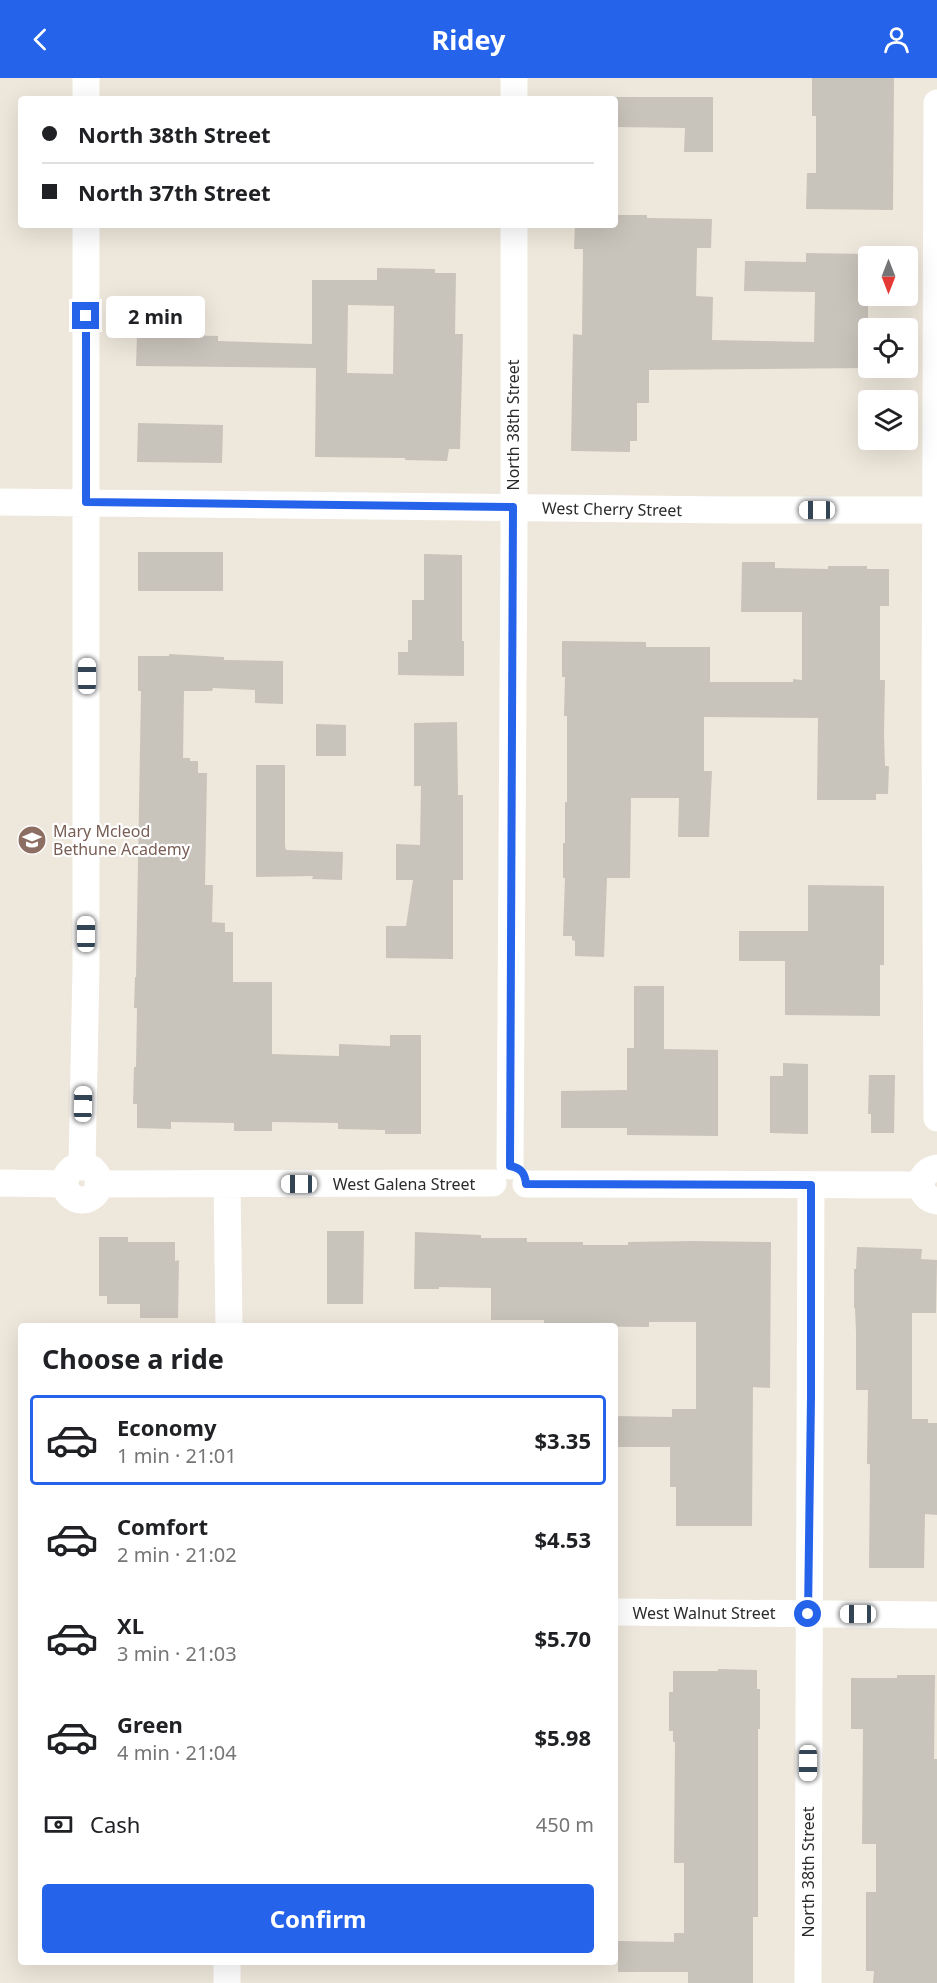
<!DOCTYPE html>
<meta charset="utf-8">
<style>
body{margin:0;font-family:"Noto Sans",sans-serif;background:#f2f2f2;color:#202124;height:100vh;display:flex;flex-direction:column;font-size:22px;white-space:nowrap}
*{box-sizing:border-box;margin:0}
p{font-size:20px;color:#757577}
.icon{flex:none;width:33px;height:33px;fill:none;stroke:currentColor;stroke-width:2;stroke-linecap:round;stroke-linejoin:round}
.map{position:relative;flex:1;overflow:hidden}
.panel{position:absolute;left:18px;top:1245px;width:600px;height:642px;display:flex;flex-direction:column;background:#fff;border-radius:6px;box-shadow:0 6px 24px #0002}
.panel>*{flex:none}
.top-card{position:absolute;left:18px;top:18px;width:600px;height:132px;border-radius:6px;box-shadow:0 6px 24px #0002;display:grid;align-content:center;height:132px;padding:0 24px;background:#fff}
.needle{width:39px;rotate:180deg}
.buttons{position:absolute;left:858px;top:168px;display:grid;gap:12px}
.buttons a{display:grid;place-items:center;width:60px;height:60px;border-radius:6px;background:#fff;box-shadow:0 6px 24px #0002;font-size:30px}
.end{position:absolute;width:27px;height:27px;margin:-14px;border:8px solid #2563eb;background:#fff;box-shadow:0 0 0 3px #fff}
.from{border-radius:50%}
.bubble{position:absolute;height:42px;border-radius:6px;background:#fff;box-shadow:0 6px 24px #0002;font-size:20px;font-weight:700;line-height:42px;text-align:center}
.car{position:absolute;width:18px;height:36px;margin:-18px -9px;border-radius:8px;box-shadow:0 0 4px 2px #0007;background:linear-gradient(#fff 24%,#345 0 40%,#fff 0 76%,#345 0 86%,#fff 0)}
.top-card b{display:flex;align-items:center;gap:21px;height:57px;font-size:22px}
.top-card b+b{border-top:2px solid #e0e0e0}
.top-card i{width:15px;height:15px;background:#202124}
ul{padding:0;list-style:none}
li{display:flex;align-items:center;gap:18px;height:90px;margin:0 12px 9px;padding:0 12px;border:3px solid transparent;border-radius:6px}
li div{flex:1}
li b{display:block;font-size:22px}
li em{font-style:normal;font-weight:700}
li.selected{border-color:#2563eb}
li>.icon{width:54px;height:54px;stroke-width:1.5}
h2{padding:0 24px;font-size:27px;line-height:72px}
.pay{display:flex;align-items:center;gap:15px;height:66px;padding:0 24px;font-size:22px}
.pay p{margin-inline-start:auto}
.button{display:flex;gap:12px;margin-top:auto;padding:12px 24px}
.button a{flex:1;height:69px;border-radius:6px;background:#2563eb;color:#fff;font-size:24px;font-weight:700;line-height:69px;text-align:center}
header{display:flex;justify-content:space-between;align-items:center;height:78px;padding:0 24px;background:#2563eb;color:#fff;font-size:27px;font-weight:700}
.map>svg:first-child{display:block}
</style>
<header><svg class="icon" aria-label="back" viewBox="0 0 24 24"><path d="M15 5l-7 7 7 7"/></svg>Ridey<svg class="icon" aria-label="person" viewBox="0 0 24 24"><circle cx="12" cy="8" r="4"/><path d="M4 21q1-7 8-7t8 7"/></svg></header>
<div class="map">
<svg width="937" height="1905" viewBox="0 0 937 1905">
<rect width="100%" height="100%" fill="#eee7db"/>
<!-- building -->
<path fill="#c9c4bb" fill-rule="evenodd" d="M 812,0 L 894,0 L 893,132 L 806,131 L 807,95 L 816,95 L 816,38 L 812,38 Z
M 615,19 L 713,19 L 713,74 L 684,74 L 685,50 L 615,49 Z
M 615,137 L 647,137 L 647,140 L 712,141 L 711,170 L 697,170 L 696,218 L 713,219 L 712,262 L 814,264 L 815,214 L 744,213 L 745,183 L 806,184 L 806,175 L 868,176 L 868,290 L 649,292 L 649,325 L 637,325 L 637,363 L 630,363 L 630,374 L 571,373 L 573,256 L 582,257 L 583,171 L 574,171 L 575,147 L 615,147 Z
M 377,190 L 435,191 L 435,195 L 456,195 L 455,256 L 463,256 L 460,371 L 449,371 L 447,383 L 405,382 L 405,380 L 315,379 L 316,290 L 136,288 L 137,257 L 161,258 L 161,254 L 185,254 L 184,257 L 218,258 L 218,263 L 312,266 L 312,202 L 377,202 ZM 348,227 L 394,228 L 393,296 L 347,295 Z
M 138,345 L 223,347 L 222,385 L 137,384 Z
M 138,474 L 223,474 L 223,513 L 138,513 Z
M 424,476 L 462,477 L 462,563 L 464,563 L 464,598 L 398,597 L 398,574 L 408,574 L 408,562 L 412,562 L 412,522 L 424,522 Z
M 742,484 L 775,484 L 775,490 L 828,491 L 828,488 L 867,488 L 867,491 L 889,491 L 889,528 L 880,528 L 880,602 L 885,602 L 884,656 L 885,688 L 889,688 L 888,716 L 876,716 L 876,722 L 817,722 L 818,640 L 704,639 L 704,693 L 712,693 L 709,759 L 678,759 L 679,720 L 631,720 L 630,800 L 607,800 L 604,879 L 575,878 L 575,863 L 572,862 L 572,858 L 563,858 L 565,800 L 563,800 L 563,765 L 565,765 L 565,724 L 567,724 L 567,638 L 564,638 L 565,599 L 562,599 L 562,563 L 646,564 L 646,569 L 710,569 L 710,604 L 793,604 L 793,601 L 802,602 L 802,534 L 741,534 Z
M 169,576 L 224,579 L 224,582 L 283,583 L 283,626 L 255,625 L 255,612 L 213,610 L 212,613 L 184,613 L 183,680 L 190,680 L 190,683 L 198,683 L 198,695 L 207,695 L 205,807 L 213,807 L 212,844 L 225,845 L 225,854 L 233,854 L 233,904 L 272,904 L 272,976 L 339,978 L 339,966 L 390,968 L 390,957 L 421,957 L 421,1056 L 385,1056 L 385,1052 L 338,1051 L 338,1045 L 272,1044 L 272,1053 L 234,1053 L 234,1045 L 171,1044 L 171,1051 L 137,1050 L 137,1026 L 133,1026 L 134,989 L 136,989 L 137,930 L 134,930 L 135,899 L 136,899 L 141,613 L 138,613 L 138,578 L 169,578 Z
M 457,644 L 458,717 L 463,717 L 463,802 L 453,802 L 453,881 L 386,880 L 386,848 L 406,848 L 413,802 L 396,802 L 396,766 L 420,767 L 421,708 L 414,708 L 414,645 Z
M 316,646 L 346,647 L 346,678 L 316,678 Z
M 256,687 L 285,687 L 285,768 L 286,772 L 343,774 L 342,802 L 312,801 L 313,798 L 256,799 Z
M 808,807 L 884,808 L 884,887 L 880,887 L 880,938 L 785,937 L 785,883 L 739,883 L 739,853 L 808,853 Z
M 634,908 L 664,908 L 664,971 L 718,972 L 718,1058 L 627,1057 L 627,1050 L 561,1050 L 561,1013 L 627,1012 L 627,970 L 634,970 Z
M 783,985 L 808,986 L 808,1056 L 770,1055 L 770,998 L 783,998 Z
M 869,997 L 895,997 L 894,1055 L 871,1055 L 871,1036 L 868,1036 Z
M 327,1153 L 364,1153 L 363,1226 L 327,1226 Z
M 415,1154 L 481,1157 L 481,1160 L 527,1160 L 527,1164 L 583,1164 L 583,1167 L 628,1167 L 628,1164 L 694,1163 L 771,1164 L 770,1310 L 753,1309 L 752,1448 L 676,1448 L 676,1409 L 670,1409 L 670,1369 L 615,1369 L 615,1338 L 672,1339 L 672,1331 L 696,1331 L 696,1244 L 649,1244 L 649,1249 L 544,1248 L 544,1242 L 491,1242 L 491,1210 L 439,1209 L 439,1211 L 414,1211 Z
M 99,1159 L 128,1159 L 128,1164 L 175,1164 L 175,1183 L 179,1182 L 178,1240 L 140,1240 L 140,1226 L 107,1226 L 107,1218 L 99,1218 Z
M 857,1169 L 922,1171 L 921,1181 L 937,1182 L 936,1235 L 912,1235 L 912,1341 L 928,1341 L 928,1345 L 937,1345 L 937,1437 L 925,1436 L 924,1490 L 869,1490 L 870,1386 L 867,1386 L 868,1312 L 856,1312 L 856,1254 L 855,1230 L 854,1230 L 854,1191 L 856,1191 Z
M 718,1591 L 757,1592 L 757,1611 L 760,1611 L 760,1651 L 758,1651 L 758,1839 L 753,1839 L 753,1905 L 688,1905 L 688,1894 L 618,1894 L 618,1863 L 674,1864 L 674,1855 L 684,1855 L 684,1785 L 674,1785 L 675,1664 L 673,1664 L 673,1653 L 669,1653 L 669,1614 L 673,1614 L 673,1593 L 718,1593 Z
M 897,1597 L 935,1597 L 934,1681 L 937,1681 L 937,1905 L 873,1905 L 874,1893 L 866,1893 L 866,1814 L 876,1814 L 876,1766 L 862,1766 L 863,1651 L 851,1651 L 851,1600 L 897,1600 Z"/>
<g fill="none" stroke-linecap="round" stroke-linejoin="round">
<!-- minor -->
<path stroke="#fff" stroke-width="27" d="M 514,0 L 514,21
M 86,21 L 86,0
M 937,25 L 935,646 L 937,1040
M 0,424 L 728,432 L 937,432
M 510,1088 L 514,460 L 514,147
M65 1105a17 17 0 1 1 34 0a17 17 0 1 1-34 0Z
M 82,1089 L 86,889 L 86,147
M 937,1090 C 916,1094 916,1119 937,1123
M 0,1105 L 65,1106
M 98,1106 L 493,1105
M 227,1106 L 229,1248
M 526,1106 L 921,1107
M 615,1534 L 937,1537
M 227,1905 L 227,1884
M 808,1905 L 811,1107"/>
</g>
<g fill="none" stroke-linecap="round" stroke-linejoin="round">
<!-- route -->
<path stroke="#2563eb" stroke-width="8" d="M 86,238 L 86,424 L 513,429 L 510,1088 C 521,1090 525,1095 526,1106 L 811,1107 L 811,1319 L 808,1536"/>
</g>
<!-- icons -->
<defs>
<g id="school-disc" transform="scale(1.5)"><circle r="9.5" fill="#8d6e63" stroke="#fff"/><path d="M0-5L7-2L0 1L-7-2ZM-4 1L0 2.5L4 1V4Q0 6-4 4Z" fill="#fff"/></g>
</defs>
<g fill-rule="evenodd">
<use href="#school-disc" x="32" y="762"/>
</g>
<g text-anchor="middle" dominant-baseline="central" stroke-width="4.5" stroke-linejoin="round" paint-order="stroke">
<!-- street labels -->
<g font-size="16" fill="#2b2b2b" stroke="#fff">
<text transform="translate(513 347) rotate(-90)">North 38th Street</text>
<text transform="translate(612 431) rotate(1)">West Cherry Street</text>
<text x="404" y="1106">West Galena Street</text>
<text x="704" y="1535">West Walnut Street</text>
<text transform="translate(808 1794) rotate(-90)">North 38th Street</text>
</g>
<!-- education labels -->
<g font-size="16" fill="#785e54" stroke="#fff" text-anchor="start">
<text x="53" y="753">Mary Mcleod<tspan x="53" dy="18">Bethune Academy</tspan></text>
</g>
</g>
</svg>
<div class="buttons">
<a><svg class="needle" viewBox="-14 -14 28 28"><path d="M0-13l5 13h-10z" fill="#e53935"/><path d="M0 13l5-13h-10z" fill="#757577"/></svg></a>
<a><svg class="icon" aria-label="locate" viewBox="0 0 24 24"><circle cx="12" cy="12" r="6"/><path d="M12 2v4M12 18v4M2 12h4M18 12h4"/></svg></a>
<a><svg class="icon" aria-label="layers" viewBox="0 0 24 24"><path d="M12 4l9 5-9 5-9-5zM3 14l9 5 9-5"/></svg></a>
</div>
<i class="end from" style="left:808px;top:1536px"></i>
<i class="end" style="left:86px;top:238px"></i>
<div class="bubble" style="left:106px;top:218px;width:99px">2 min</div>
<i class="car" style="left:817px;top:432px;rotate:270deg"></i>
<i class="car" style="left:87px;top:598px;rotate:0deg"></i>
<i class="car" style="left:86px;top:856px;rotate:0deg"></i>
<i class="car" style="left:83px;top:1026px;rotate:1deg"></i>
<i class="car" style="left:299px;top:1106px;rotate:270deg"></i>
<i class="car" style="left:858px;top:1536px;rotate:270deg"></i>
<i class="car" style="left:808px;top:1685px;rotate:180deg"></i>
<div class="top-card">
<b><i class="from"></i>North 38th Street</b>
<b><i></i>North 37th Street</b>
</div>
<section class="panel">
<h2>Choose a ride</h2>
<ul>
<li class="selected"><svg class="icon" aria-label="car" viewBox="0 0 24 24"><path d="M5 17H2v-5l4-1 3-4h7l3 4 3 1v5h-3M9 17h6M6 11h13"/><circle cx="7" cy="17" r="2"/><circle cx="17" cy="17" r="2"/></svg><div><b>Economy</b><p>1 min · 21:01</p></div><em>$3.35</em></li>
<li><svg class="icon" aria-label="car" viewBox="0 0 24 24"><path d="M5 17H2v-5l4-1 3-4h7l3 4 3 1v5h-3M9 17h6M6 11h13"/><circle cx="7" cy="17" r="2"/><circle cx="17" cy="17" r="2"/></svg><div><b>Comfort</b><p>2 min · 21:02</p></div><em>$4.53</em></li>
<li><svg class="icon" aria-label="car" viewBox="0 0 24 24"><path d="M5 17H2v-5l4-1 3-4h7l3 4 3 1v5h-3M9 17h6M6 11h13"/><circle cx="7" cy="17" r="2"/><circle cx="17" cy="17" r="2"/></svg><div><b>XL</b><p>3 min · 21:03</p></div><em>$5.70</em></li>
<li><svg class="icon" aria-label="car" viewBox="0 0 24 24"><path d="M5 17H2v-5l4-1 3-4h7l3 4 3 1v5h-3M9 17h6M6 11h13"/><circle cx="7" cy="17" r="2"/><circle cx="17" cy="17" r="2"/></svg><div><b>Green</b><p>4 min · 21:04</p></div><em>$5.98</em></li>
</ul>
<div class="pay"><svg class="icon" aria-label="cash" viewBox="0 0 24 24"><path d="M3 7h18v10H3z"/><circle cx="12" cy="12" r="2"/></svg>Cash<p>450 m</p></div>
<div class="button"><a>Confirm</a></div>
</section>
</div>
